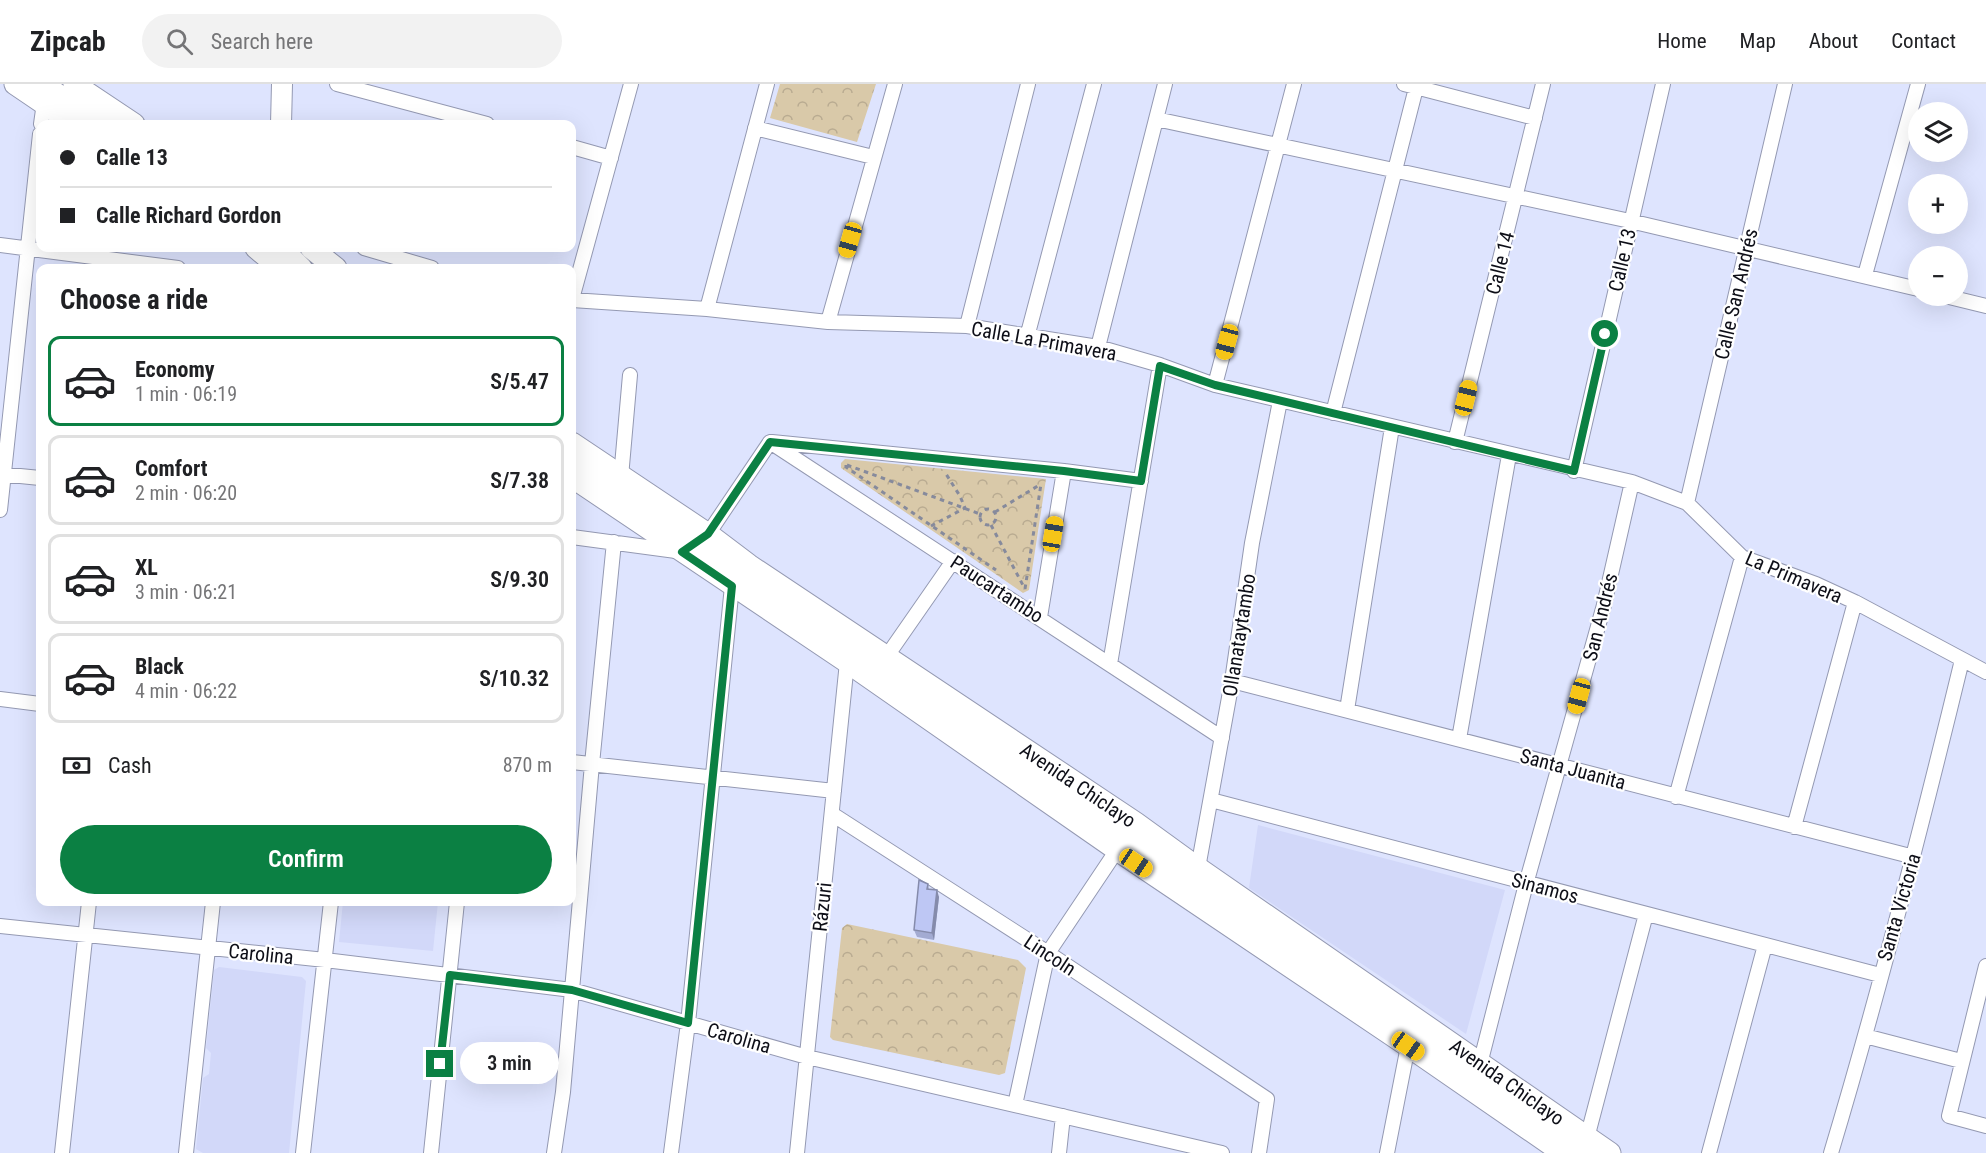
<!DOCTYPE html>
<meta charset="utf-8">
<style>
body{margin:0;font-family:"Roboto Condensed",sans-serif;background:#f2f2f2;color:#202124;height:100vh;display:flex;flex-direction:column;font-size:22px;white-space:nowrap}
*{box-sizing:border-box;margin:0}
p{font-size:20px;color:#757577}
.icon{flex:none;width:33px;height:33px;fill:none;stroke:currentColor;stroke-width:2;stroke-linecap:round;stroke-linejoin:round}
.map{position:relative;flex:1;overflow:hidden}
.sheet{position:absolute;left:36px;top:180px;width:540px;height:642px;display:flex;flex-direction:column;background:#fff;border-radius:12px;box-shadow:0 6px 24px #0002}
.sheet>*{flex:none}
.hud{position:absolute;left:36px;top:36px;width:540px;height:132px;border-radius:12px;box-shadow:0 6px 24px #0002;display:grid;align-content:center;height:132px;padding:0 24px;background:#fff}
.fabs{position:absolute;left:1908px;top:18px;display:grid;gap:12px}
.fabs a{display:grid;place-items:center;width:60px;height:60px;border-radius:50%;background:#fff;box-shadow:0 6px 24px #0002;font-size:30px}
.end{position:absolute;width:27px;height:27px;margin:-14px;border:8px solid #0b8043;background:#fff;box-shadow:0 0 0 3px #fff}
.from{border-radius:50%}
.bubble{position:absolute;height:42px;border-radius:21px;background:#fff;box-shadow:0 6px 24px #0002;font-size:20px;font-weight:600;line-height:42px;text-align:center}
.car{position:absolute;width:18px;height:36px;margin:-18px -9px;border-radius:8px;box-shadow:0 0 4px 2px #0007;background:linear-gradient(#f5c518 24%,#345 0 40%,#f5c518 0 76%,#345 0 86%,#f5c518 0)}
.hud b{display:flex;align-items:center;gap:21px;height:57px;font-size:22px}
.hud b+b{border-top:2px solid #e0e0e0}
.hud i{width:15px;height:15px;background:#202124}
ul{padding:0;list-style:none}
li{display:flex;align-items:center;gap:18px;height:90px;margin:0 12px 9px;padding:0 12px;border:3px solid #e0e0e0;border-radius:12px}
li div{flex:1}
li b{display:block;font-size:22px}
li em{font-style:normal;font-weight:600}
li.selected{border-color:#0b8043}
li>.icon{width:54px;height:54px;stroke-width:1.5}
h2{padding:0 24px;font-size:27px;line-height:72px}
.pay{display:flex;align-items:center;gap:15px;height:66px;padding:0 24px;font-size:22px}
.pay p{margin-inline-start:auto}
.button{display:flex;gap:12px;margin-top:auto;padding:12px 24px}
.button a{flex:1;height:69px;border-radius:36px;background:#0b8043;color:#fff;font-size:24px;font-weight:600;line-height:69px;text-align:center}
header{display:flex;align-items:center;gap:36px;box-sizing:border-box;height:84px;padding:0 30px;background:#fff;border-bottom:2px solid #e0e0e0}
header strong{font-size:28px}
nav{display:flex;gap:33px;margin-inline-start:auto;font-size:21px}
.search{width:420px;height:54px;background:#f2f2f2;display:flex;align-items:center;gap:15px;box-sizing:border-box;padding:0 21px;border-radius:33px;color:#757577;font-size:22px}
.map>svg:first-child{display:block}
</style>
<header>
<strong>Zipcab</strong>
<div class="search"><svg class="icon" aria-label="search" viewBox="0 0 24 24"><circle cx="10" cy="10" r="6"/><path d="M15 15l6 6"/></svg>Search here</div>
<nav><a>Home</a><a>Map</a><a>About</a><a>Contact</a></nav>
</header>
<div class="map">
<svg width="1986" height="1069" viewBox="0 0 1986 1069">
<defs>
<pattern id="park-crowns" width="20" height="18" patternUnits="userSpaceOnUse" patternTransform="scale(1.5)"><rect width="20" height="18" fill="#d9c9a9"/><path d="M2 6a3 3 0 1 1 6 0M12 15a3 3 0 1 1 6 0" fill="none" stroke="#b9ab91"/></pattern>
</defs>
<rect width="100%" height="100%" fill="#dee4fe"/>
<!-- built -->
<path fill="#d2d8f9" d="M 1258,741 L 1505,806 L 1466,950 L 1249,804 Z
M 343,818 L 438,818 L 433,867 L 339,858 Z
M 219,883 L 302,893 L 306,897 L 289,1069 L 203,1069 L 196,1065 L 203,994 L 209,990 L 211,969 L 206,964 L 214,886 Z"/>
<!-- park -->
<path fill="url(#park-crowns)" d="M 780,0 L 876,0 L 857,58 L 770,34 Z
M 845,375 L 1046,395 L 1029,506 L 1023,509 L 841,384 L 841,379 Z
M 847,840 L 1018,876 L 1026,884 L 1005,989 L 999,991 L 833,956 L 830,953 L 842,844 Z"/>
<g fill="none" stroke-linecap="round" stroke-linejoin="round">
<!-- street casing -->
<g stroke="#9499b2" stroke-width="16">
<path id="street" d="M 337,0 L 487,40
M 1404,0 L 1535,34
M 1156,35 L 1630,137 L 1918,205
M 41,40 L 44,19
M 755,44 L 873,73
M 572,63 L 611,74
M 0,161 L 178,184
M 364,164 L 432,184
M 1865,191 L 1918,0
M 1945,212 L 1986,222
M 572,215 L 631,0
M 572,216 L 707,225 L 828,238 L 967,242 L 1098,263 L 1160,281 L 1215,301 L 1632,398 L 1687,419 L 1742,473 L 1816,500 L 1855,518 L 1986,588
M 707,225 L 767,0
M 828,238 L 895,0
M 967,242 L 1028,0
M 1027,253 L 1094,0
M 1098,263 L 1165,0
M 1215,301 L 1294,0
M 1333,329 L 1417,0
M 770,358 L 1222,654
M 772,358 L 1064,387 L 1141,397
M 1455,358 L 1543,0
M 1574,387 L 1663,0
M 0,390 L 40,394
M 621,393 L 630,291
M 1687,419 L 1785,0
M 0,426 L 40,50
M 572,453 L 676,467
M 702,453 L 708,450 L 770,358
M 1040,533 L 1064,387
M 887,572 L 953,477
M 1110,580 L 1160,281
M 1232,597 L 1914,773
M 0,615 L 40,620
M 1347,626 L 1392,343
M 1459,655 L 1509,371
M 572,678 L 834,707
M 1676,713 L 1742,473
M 1211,716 L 1880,891
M 832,730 L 1048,869 L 1267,1015 L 1259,1069
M 1794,743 L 1855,518
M 1198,784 L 1232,597 L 1252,459 L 1280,317
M 0,842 L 325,876 L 572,906 L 807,973 L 1222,1069
M 1986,882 L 1949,1032 L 1986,1042
M 1865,952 L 1961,977
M 1480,980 L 1526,800 L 1604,521 L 1632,398
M 1015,1021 L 1048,869 L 1117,766
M 1587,1054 L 1646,830
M 62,1069 L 89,818
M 186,1069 L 213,818
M 303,1069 L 331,818
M 431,1069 L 457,818
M 554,1069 L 563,1008 L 592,680 L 614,458
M 671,1069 L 688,939 L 732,502
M 797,1069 L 847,578
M 1059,1069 L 1063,1032
M 1387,1069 L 1408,962
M 1709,1069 L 1765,861
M 1831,1069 C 1880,906 1922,741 1962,576"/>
</g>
<!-- secondary casing -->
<g stroke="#9499b2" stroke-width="22">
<path id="secondary" d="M 43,0 L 103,40
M 281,40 L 282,0
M 282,164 L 302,184
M 572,377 L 694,459 L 1583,1069"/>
</g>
<!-- primary casing -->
<g stroke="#9499b2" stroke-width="23">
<path id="primary" d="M 15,0 L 74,40
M 74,0 L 134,40
M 256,164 L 280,184
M 311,164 L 336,184
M 572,359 L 708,450 L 749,481 L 1136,739 L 1198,784 L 1610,1069
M 572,393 L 847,578 L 1117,766 L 1408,962 L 1563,1069"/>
</g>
<!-- path -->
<path stroke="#868a9c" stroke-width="3" stroke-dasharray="4.5 4.5" stroke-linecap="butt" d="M 846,381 L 846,383 L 996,486
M 847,381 L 980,430
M980 433a8 8 0 1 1 16 0a8 8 0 1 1-16 0Z
M 995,428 L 1041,400
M 991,441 L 1025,505
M 931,442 L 965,424 L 960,412 L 946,390
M 1025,505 L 1041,400"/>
<!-- street -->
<use href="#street" stroke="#fff" stroke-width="14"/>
<!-- secondary -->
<use href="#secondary" stroke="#fff" stroke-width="20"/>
<!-- primary -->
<use href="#primary" stroke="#fff" stroke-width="21"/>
</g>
<!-- wall -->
<path fill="#a3abd2" d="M 928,800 L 929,805 L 939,813 L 934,856 L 917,853 L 914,846 Z"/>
<!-- shaded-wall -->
<path fill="#858bab" d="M 937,806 L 939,813 L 934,856 L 932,849 Z"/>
<!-- building -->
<path fill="#bec7f4" stroke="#858bab" stroke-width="1.5" d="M 919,796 L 928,800 L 927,805 L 937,806 L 932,849 L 914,846 Z"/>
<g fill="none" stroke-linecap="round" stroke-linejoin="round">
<!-- route -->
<path stroke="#0b8043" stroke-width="8" d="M 440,980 L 450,891 L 572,906 L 688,939 L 732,502 L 682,468 L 708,450 L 770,358 L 1064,387 L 1141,397 L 1160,282 L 1215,301 L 1574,387 L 1605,250"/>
</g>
<g text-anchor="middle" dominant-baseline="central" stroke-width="4.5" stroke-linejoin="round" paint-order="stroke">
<!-- street labels -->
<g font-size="20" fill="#0d0e17" stroke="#fff">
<text transform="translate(1622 176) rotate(-77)">Calle 13</text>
<text transform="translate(1500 179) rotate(-76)">Calle 14</text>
<text transform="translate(1736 210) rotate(-77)">Calle San Andrés</text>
<text transform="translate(1044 257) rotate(10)">Calle La Primavera</text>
<text transform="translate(1794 493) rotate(23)">La Primavera</text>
<text transform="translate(997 505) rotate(33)">Paucartambo</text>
<text transform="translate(1600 533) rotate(-76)">San Andrés</text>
<text transform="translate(1239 551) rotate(-81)">Ollanataytambo</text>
<text transform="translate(1573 685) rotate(15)">Santa Juanita</text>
<text transform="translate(1078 701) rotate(34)">Avenida Chiclayo</text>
<text transform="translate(1545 804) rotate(15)">Sinamos</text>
<text transform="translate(822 823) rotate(-84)">Rázuri</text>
<text transform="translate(1899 823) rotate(-74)">Santa Victoria</text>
<text transform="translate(261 870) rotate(6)">Carolina</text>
<text transform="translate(1050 871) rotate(33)">Lincoln</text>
<text transform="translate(739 954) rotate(16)">Carolina</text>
<text transform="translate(1507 998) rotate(35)">Avenida Chiclayo</text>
</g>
</g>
</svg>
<div class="fabs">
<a><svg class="icon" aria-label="layers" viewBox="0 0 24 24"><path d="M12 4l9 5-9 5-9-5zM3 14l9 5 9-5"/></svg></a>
<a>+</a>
<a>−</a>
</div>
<i class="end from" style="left:1605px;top:250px"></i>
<i class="end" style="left:440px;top:980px"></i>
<div class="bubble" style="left:460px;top:958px;width:99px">3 min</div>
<i class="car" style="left:850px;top:156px;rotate:196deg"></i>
<i class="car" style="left:1227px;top:258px;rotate:195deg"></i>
<i class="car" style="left:1466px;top:314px;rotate:14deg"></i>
<i class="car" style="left:1053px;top:450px;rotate:9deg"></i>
<i class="car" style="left:1579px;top:612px;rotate:195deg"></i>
<i class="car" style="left:1136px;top:779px;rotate:124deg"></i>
<i class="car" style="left:1408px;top:962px;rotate:125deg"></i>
<div class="hud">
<b><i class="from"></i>Calle 13</b>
<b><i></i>Calle Richard Gordon</b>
</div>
<section class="sheet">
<h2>Choose a ride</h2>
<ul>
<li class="selected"><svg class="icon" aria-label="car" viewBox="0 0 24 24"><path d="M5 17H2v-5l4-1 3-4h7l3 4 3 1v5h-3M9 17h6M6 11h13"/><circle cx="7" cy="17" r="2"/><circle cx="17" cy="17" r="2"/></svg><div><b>Economy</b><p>1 min · 06:19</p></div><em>S/5.47</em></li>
<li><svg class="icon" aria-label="car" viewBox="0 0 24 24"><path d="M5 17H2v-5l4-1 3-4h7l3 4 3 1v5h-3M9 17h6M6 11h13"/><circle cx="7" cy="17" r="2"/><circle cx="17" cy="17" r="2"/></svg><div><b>Comfort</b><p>2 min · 06:20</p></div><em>S/7.38</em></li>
<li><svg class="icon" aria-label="car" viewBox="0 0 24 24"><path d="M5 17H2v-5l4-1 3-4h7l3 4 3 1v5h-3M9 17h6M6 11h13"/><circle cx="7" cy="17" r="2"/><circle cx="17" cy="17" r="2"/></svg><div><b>XL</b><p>3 min · 06:21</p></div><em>S/9.30</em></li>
<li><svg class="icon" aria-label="car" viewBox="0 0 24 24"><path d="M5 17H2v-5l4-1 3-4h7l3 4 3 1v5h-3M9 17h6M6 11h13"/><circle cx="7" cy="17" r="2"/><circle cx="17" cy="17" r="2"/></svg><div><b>Black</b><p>4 min · 06:22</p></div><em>S/10.32</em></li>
</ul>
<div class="pay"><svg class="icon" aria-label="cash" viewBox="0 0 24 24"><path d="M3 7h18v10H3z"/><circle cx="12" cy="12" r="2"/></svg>Cash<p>870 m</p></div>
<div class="button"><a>Confirm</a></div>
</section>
</div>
